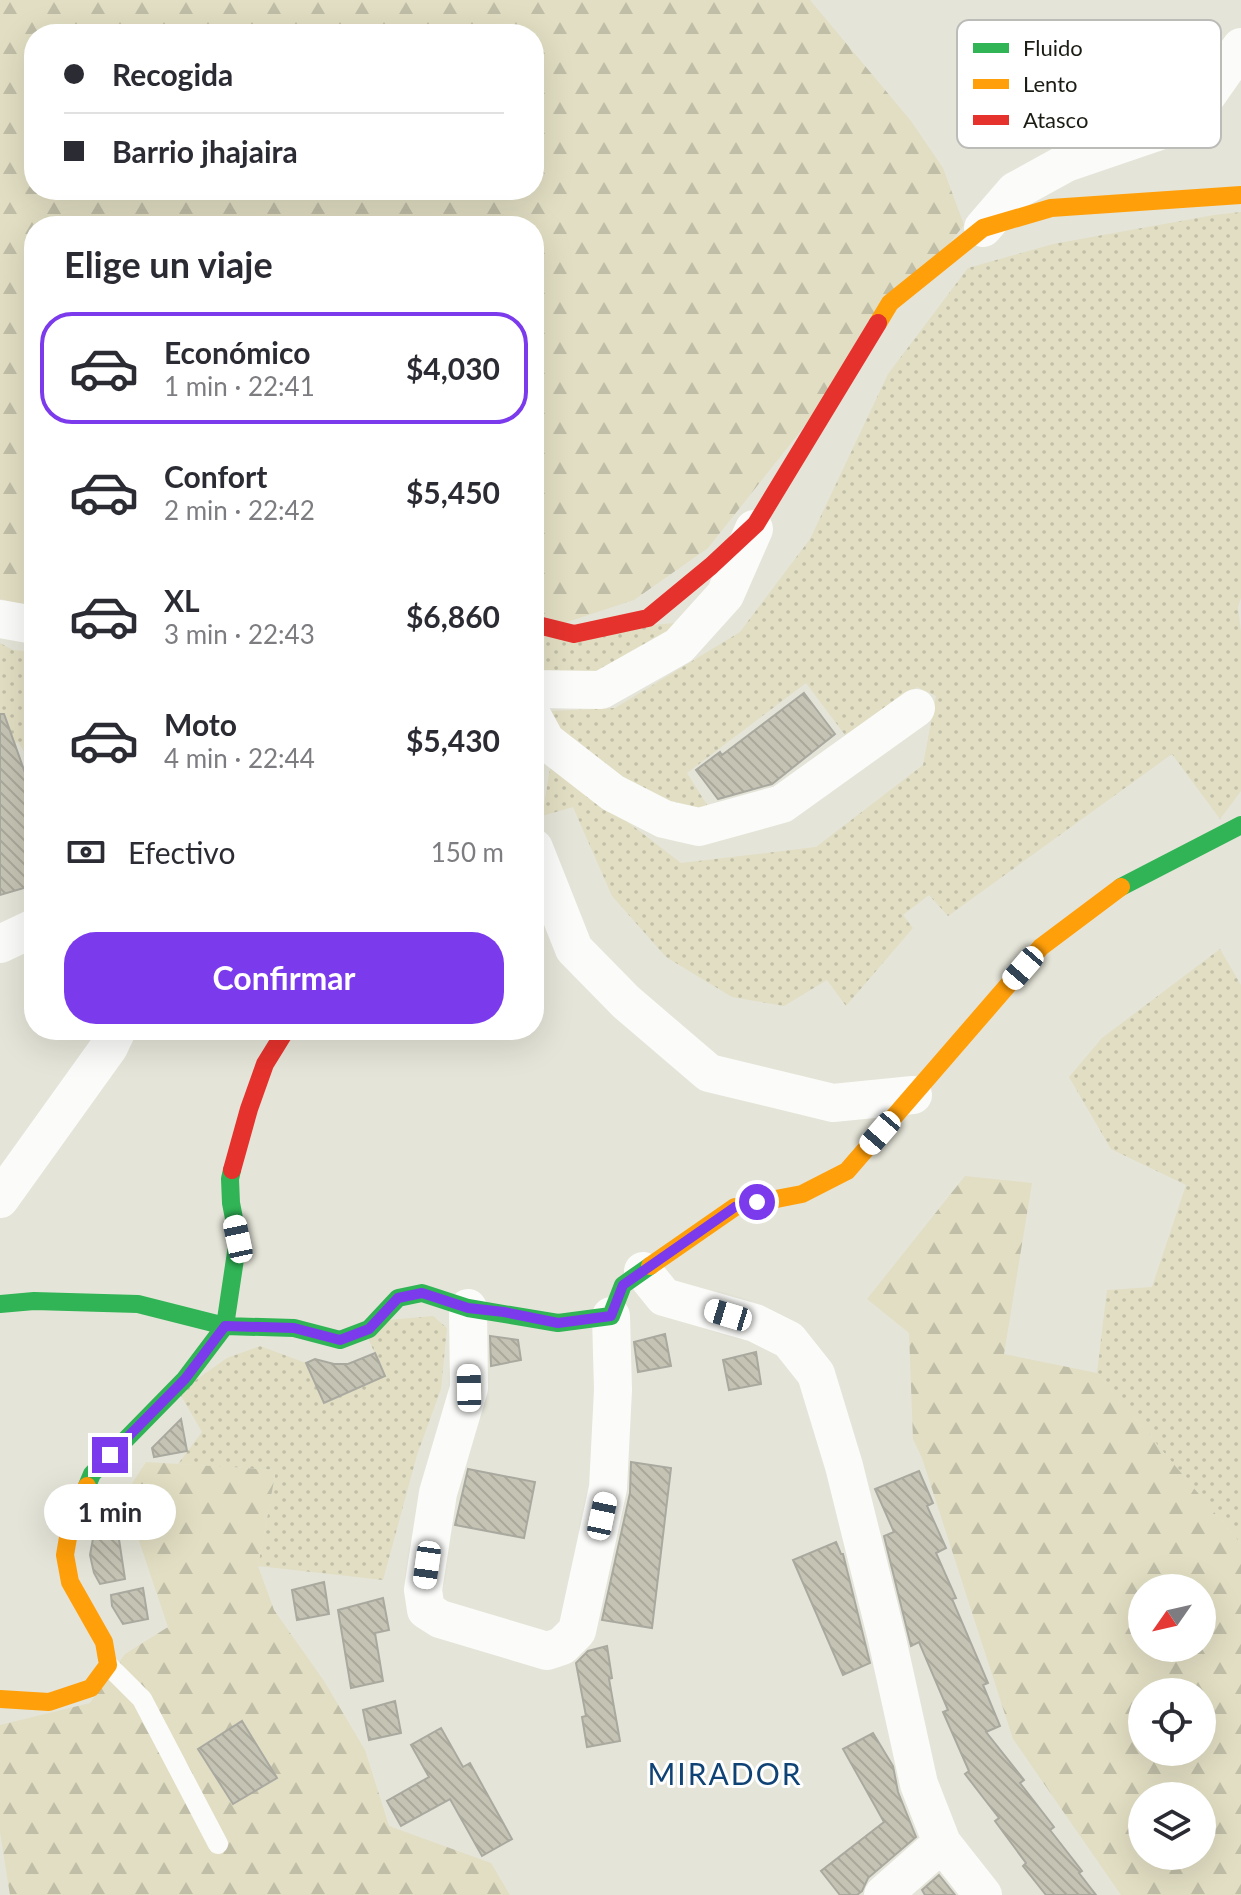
<!DOCTYPE html>
<html lang="es">
<meta charset="utf-8">
<style>
body{margin:0;font-family:Lato,sans-serif;background:#f7f7f7;color:#2b2b33;height:100vh;display:flex;flex-direction:column;font-size:30px;white-space:nowrap}
*{box-sizing:border-box;margin:0}
p{font-size:26px;color:#7c7c81}
.icon{flex:none;width:44px;height:44px;fill:none;stroke:currentColor;stroke-width:2;stroke-linecap:round;stroke-linejoin:round}
.map{position:relative;flex:1;overflow:hidden}
.panel{position:absolute;left:24px;top:216px;width:520px;height:824px;display:flex;flex-direction:column;background:#fff;border-radius:32px;box-shadow:0 8px 32px #0002}
.panel>*{flex:none}
.hud{position:absolute;left:24px;top:24px;width:520px;height:176px;border-radius:32px;box-shadow:0 8px 32px #0002;display:grid;align-content:center;height:176px;padding:0 40px;background:#fff}
.needle{width:52px;rotate:236deg}
.buttons{position:absolute;left:1128px;top:1574px;display:grid;gap:16px}
.buttons a{display:grid;place-items:center;width:88px;height:88px;border-radius:50%;background:#fff;box-shadow:0 8px 32px #0002;font-size:40px}
.end{position:absolute;width:36px;height:36px;margin:-18px;border:10px solid #7c3aed;background:#fff;box-shadow:0 0 0 4px #fff}
.from{border-radius:50%}
.bubble{position:absolute;height:56px;border-radius:28px;background:#fff;box-shadow:0 8px 32px #0002;font-size:26px;font-weight:700;line-height:56px;text-align:center}
.car{position:absolute;width:24px;height:48px;margin:-24px -12px;border-radius:10px;box-shadow:0 0 6px 2px #0007;background:linear-gradient(#fff 24%,#345 0 40%,#fff 0 76%,#345 0 86%,#fff 0)}
.hud b{display:flex;align-items:center;gap:28px;height:76px;font-size:30px}
.hud b+b{border-top:2px solid #e1e1e2}
.hud i{width:20px;height:20px;background:#2b2b33}
ul{padding:0;list-style:none}
li{display:flex;align-items:center;gap:24px;height:112px;margin:0 16px 12px;padding:0 24px;border:4px solid transparent;border-radius:32px}
li div{flex:1}
li b{display:block;font-size:30px}
li em{font-style:normal;font-weight:700}
li.on{border-color:#7c3aed}
li>.icon{width:72px;height:72px;stroke-width:1.5}
h2{padding:0 40px;font-size:36px;line-height:96px}
.pay{display:flex;align-items:center;gap:20px;height:88px;padding:0 40px;font-size:30px}
.pay p{margin-inline-start:auto}
.button{display:flex;gap:16px;margin-top:auto;padding:16px 40px}
.button a{flex:1;height:92px;border-radius:32px;background:#7c3aed;color:#fff;font-size:32px;font-weight:700;line-height:92px;text-align:center}
.map>svg:first-child{display:block}
</style>
<div class="map">
<svg width="1241" height="1895" viewBox="0 0 1241 1895">
<defs>
<pattern id="grass-dots" width="8" height="8" patternUnits="userSpaceOnUse" patternTransform="scale(2)"><rect width="8" height="8" fill="#e1dec3"/><path d="M2 2h.1M6 6h.1" fill="none" stroke="#c0bea7" stroke-width="1.8" stroke-linecap="round"/></pattern>
<pattern id="forest-firs" width="22" height="20" patternUnits="userSpaceOnUse" patternTransform="scale(2)"><rect width="22" height="20" fill="#e1dec3"/><path d="M5 1l3.5 6h-7zM16 11l3.5 6h-7z" fill="#c0bea7"/></pattern>
<pattern id="building-back-hatch" width="6" height="6" patternUnits="userSpaceOnUse" patternTransform="scale(2)"><rect width="6" height="6" fill="#c5c4b4"/><path d="M-1 5l2 2M0 0l6 6M5-1l2 2" fill="none" stroke="#a9a89a"/></pattern>
</defs>
<rect width="100%" height="100%" fill="#e5e4d8"/>
<!-- grass -->
<path fill="url(#grass-dots)" d="M 1241,212 L 1241,598 L 1238,607 L 1241,632 L 1241,791 L 1220,819 L 1172,754 L 948,916 L 929,895 L 903,915 L 913,928 L 846,1006 L 827,980 L 784,1006 L 732,997 L 666,957 L 612,896 L 573,807 L 542,816 L 551,763 L 681,863 L 816,847 L 923,765 L 936,696 L 917,687 L 845,735 L 806,683 L 687,773 L 709,808 L 668,807 L 572,751 L 551,711 L 615,708 L 740,632 L 810,539 L 888,374 L 968,268 L 1053,244 L 1214,215 Z
M 699,621 L 604,673 L 534,681 L 534,635 Z
M 0,643 L 13,650 L 34,652 L 34,767 L 18,742 L 0,747 Z
M 1220,949 L 1241,985 L 1241,1544 L 1097,1373 L 1107,1290 L 1152,1287 L 1186,1185 L 1111,1149 L 1069,1077 L 1102,1038 Z
M 433,1316 L 447,1328 L 441,1389 L 417,1455 L 383,1580 L 258,1566 L 276,1470 L 178,1464 L 202,1432 L 179,1392 L 227,1358 L 260,1346 L 306,1363 L 325,1403 L 385,1376 L 367,1336 L 388,1320 Z"/>
<!-- forest -->
<path fill="url(#forest-firs)" fill-rule="evenodd" d="M 0,0 L 810,0 L 911,121 L 943,168 L 964,225 L 708,548 L 634,600 L 564,623 L 534,613 L 534,226 L 34,226 L 34,607 L 0,599 ZM 34,34 L 534,34 L 534,190 L 34,190 Z
M 965,1176 L 1032,1183 L 1004,1354 L 1097,1373 L 1241,1544 L 1241,1895 L 1121,1895 L 1013,1739 L 922,1458 L 913,1439 L 909,1333 L 867,1299 ZM 1202,1588 L 1202,1648 L 1142,1648 L 1142,1588 ZM 1142,1692 L 1202,1692 L 1202,1752 L 1142,1752 ZM 1142,1796 L 1202,1796 L 1202,1856 L 1142,1856 Z
M 146,1462 L 276,1470 L 258,1566 L 274,1610 L 324,1681 L 365,1750 L 389,1826 L 491,1863 L 510,1895 L 10,1895 L 0,1832 L 0,1725 L 90,1703 L 125,1654 L 168,1627 L 124,1496 Z"/>
<!-- building -->
<path fill="url(#building-back-hatch)" stroke="#aaa9a0" stroke-width="2" d="M 804,693 L 835,734 L 772,784 L 718,799 L 696,770 L 720,752 L 722,755 Z
M 0,714 L 4,714 L 34,798 L 34,885 L 0,895 Z
M 665,1334 L 671,1366 L 638,1372 L 634,1342 Z
M 490,1336 L 518,1340 L 521,1360 L 491,1366 Z
M 756,1352 L 761,1384 L 729,1390 L 723,1360 Z
M 375,1353 L 385,1376 L 324,1403 L 306,1363 L 315,1359 L 334,1364 L 348,1364 Z
M 181,1419 L 187,1451 L 154,1457 L 152,1448 Z
M 631,1462 L 671,1468 L 652,1628 L 602,1620 L 630,1493 Z
M 468,1469 L 535,1482 L 524,1538 L 455,1525 Z
M 919,1471 L 933,1503 L 927,1506 L 946,1548 L 936,1553 L 956,1598 L 952,1599 L 988,1683 L 983,1685 L 1000,1726 L 986,1732 L 1024,1780 L 1020,1783 L 1054,1827 L 1050,1830 L 1082,1871 L 1079,1873 L 1096,1895 L 1046,1895 L 1023,1866 L 1026,1863 L 995,1821 L 999,1818 L 965,1774 L 969,1771 L 943,1712 L 948,1710 L 919,1642 L 911,1646 L 884,1536 L 894,1532 L 875,1489 Z
M 115,1513 L 125,1579 L 100,1584 L 94,1573 L 90,1555 L 94,1533 L 101,1517 Z
M 836,1542 L 841,1554 L 843,1554 L 870,1663 L 843,1675 L 793,1560 Z
M 324,1582 L 329,1614 L 297,1620 L 292,1590 Z
M 143,1588 L 148,1619 L 123,1624 L 112,1606 L 111,1595 Z
M 383,1598 L 389,1630 L 375,1633 L 383,1681 L 351,1688 L 338,1610 Z
M 607,1646 L 612,1678 L 609,1679 L 620,1741 L 587,1747 L 582,1717 L 586,1716 L 576,1663 L 588,1651 Z
M 395,1701 L 401,1733 L 369,1740 L 363,1710 Z
M 242,1721 L 277,1778 L 233,1804 L 198,1749 Z
M 441,1728 L 463,1767 L 470,1763 L 512,1839 L 482,1856 L 450,1799 L 401,1826 L 387,1801 L 429,1777 L 411,1745 Z
M 873,1733 L 893,1766 L 898,1792 L 916,1837 L 868,1878 L 862,1891 L 857,1895 L 840,1895 L 821,1871 L 884,1822 L 843,1749 Z
M 939,1875 L 955,1895 L 925,1895 L 922,1890 Z"/>
<g fill="none" stroke-linecap="round" stroke-linejoin="round">
<!-- lane -->
<path stroke="#fbfbf9" stroke-width="20" d="M 108,1665 L 142,1699 L 218,1844"/>
<!-- street -->
<path stroke="#fbfbf9" stroke-width="38" d="M 983,228 L 1015,191 L 1066,163 L 1189,121 L 1241,47
M 0,619 L 34,625
M 534,689 L 601,690 L 679,646 L 725,595 L 754,529
M 534,719 L 546,741 L 613,793 L 664,819 L 699,827 L 782,804 L 916,708
M 534,848 L 574,949 L 626,1002 L 709,1073 L 833,1103 L 913,1095
M 0,944 L 34,928
M 0,1199 L 109,1047 L 117,1030
M 643,1271 L 664,1297 L 755,1323 L 789,1340 L 816,1374 L 844,1466 L 887,1639 L 919,1784 L 942,1843 L 983,1895
M 468,1308 L 469,1388 L 438,1493 L 423,1590 L 426,1610 L 440,1619 L 547,1651 L 562,1646 L 577,1631 L 608,1488 L 613,1390 L 611,1316
M 883,1895 L 942,1843"/>
<!-- fast -->
<path stroke="#30b455" stroke-width="18" d="M 1121,887 L 1241,825
M 0,1304 L 34,1301 L 138,1304 L 225,1326 L 294,1328 L 340,1340 L 369,1329 L 398,1298 L 422,1293 L 468,1308 L 558,1323 L 611,1316 L 623,1285 L 650,1266
M 87,1486 L 92,1474 L 185,1379 L 225,1326 L 238,1239 L 231,1203 L 230,1179 L 232,1170"/>
<!-- slow -->
<path stroke="#ff9f0a" stroke-width="18" d="M 878,323 L 890,303 L 983,228 L 1051,208 L 1241,195
M 650,1266 L 735,1207 L 802,1194 L 847,1171 L 1041,947 L 1121,887
M 0,1699 L 49,1702 L 91,1688 L 108,1665 L 104,1642 L 70,1582 L 65,1555 L 70,1526 L 87,1486"/>
<!-- jam -->
<path stroke="#e5322d" stroke-width="18" d="M 534,624 L 574,634 L 648,618 L 711,566 L 756,524 L 878,323
M 232,1170 L 249,1109 L 265,1064 L 286,1030"/>
</g>
<g fill="none" stroke-linecap="round" stroke-linejoin="round">
<!-- route -->
<path stroke="#7c3aed" stroke-width="10" d="M 110,1455 L 185,1379 L 225,1326 L 294,1328 L 340,1340 L 369,1329 L 398,1298 L 422,1293 L 468,1308 L 504,1312 L 558,1323 L 611,1316 L 623,1285 L 735,1207 L 757,1202"/>
</g>
<g text-anchor="middle" dominant-baseline="central" stroke-width="6" stroke-linejoin="round" paint-order="stroke">
<!-- neighbourhood labels -->
<g font-size="30" letter-spacing="2" fill="#104375" stroke="#fff">
<text x="725" y="1773">MIRADOR</text>
</g>
</g>
<!-- legend -->
<rect x="957" y="20" width="264" height="128" rx="12" fill="#fff" stroke="#bbbbb8" stroke-width="2"/>
<rect x="973" y="43" width="36" height="10" fill="#30b455"/>
<rect x="973" y="79" width="36" height="10" fill="#ff9f0a"/>
<rect x="973" y="115" width="36" height="10" fill="#e5322d"/>
<g font-size="22" fill="#1c1c14">
<text x="1023" y="56">Fluido</text>
<text x="1023" y="92">Lento</text>
<text x="1023" y="128">Atasco</text>
</g>
</svg>
<div class="buttons">
<a><svg class="needle" viewBox="-14 -14 28 28"><path d="M0-13l5 13h-10z" fill="#e53935"/><path d="M0 13l5-13h-10z" fill="#7c7c81"/></svg></a>
<a><svg class="icon" aria-label="locate" viewBox="0 0 24 24"><circle cx="12" cy="12" r="6"/><path d="M12 2v4M12 18v4M2 12h4M18 12h4"/></svg></a>
<a><svg class="icon" aria-label="layers" viewBox="0 0 24 24"><path d="M12 4l9 5-9 5-9-5zM3 14l9 5 9-5"/></svg></a>
</div>
<i class="end from" style="left:757px;top:1202px"></i>
<i class="end" style="left:110px;top:1455px"></i>
<div class="bubble" style="left:44px;top:1484px;width:132px">1 min</div>
<i class="car" style="left:1023px;top:968px;rotate:221deg"></i>
<i class="car" style="left:880px;top:1133px;rotate:221deg"></i>
<i class="car" style="left:238px;top:1239px;rotate:348deg"></i>
<i class="car" style="left:728px;top:1315px;rotate:287deg"></i>
<i class="car" style="left:469px;top:1388px;rotate:359deg"></i>
<i class="car" style="left:602px;top:1516px;rotate:12deg"></i>
<i class="car" style="left:427px;top:1565px;rotate:188deg"></i>
<div class="hud">
<b><i class="from"></i>Recogida</b>
<b><i></i>Barrio jhajaira</b>
</div>
<section class="panel">
<h2>Elige un viaje</h2>
<ul>
<li class="on"><svg class="icon" aria-label="car" viewBox="0 0 24 24"><path d="M5 17H2v-5l4-1 3-4h7l3 4 3 1v5h-3M9 17h6M6 11h13"/><circle cx="7" cy="17" r="2"/><circle cx="17" cy="17" r="2"/></svg><div><b>Económico</b><p>1 min · 22:41</p></div><em>$4,030</em></li>
<li><svg class="icon" aria-label="car" viewBox="0 0 24 24"><path d="M5 17H2v-5l4-1 3-4h7l3 4 3 1v5h-3M9 17h6M6 11h13"/><circle cx="7" cy="17" r="2"/><circle cx="17" cy="17" r="2"/></svg><div><b>Confort</b><p>2 min · 22:42</p></div><em>$5,450</em></li>
<li><svg class="icon" aria-label="car" viewBox="0 0 24 24"><path d="M5 17H2v-5l4-1 3-4h7l3 4 3 1v5h-3M9 17h6M6 11h13"/><circle cx="7" cy="17" r="2"/><circle cx="17" cy="17" r="2"/></svg><div><b>XL</b><p>3 min · 22:43</p></div><em>$6,860</em></li>
<li><svg class="icon" aria-label="car" viewBox="0 0 24 24"><path d="M5 17H2v-5l4-1 3-4h7l3 4 3 1v5h-3M9 17h6M6 11h13"/><circle cx="7" cy="17" r="2"/><circle cx="17" cy="17" r="2"/></svg><div><b>Moto</b><p>4 min · 22:44</p></div><em>$5,430</em></li>
</ul>
<div class="pay"><svg class="icon" aria-label="cash" viewBox="0 0 24 24"><path d="M3 7h18v10H3z"/><circle cx="12" cy="12" r="2"/></svg>Efectivo<p>150 m</p></div>
<div class="button"><a>Confirmar</a></div>
</section>
</div>
